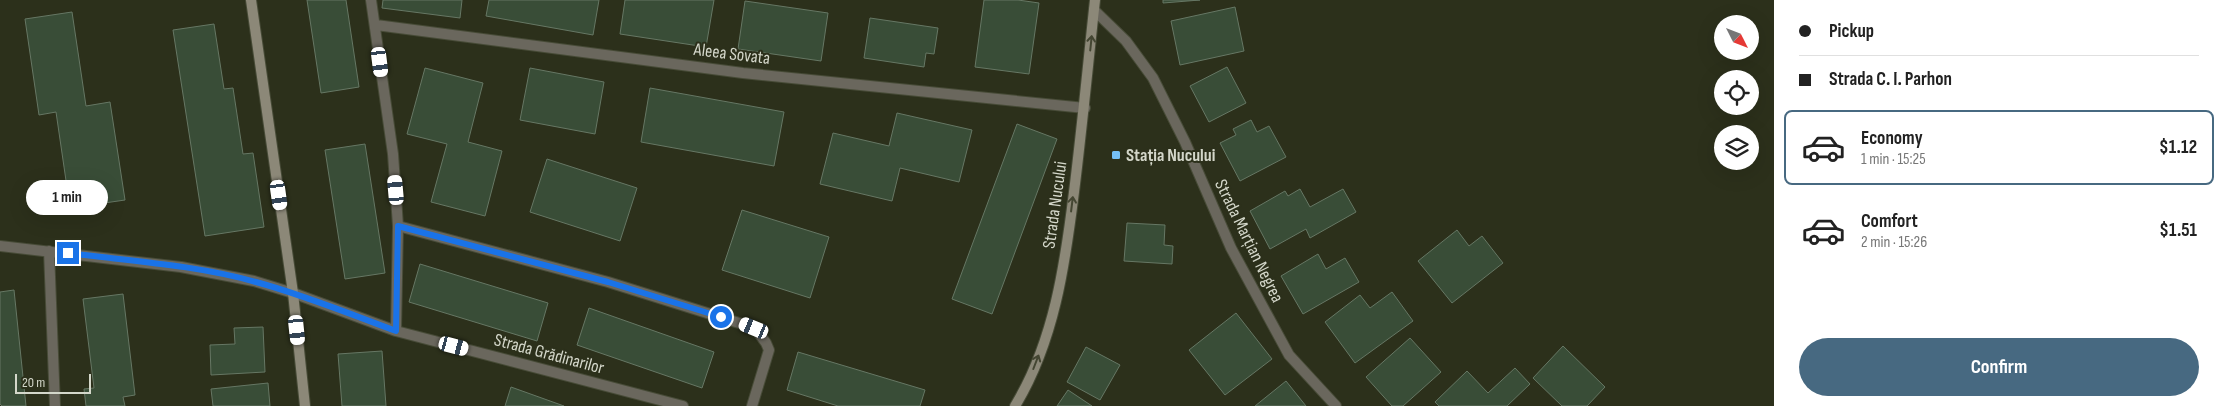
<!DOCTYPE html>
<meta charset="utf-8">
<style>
body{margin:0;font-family:"Sofia Sans Condensed",sans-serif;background:#f6f6f6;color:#222;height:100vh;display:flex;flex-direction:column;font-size:19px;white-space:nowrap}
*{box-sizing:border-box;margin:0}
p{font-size:16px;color:#767676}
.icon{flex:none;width:28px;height:28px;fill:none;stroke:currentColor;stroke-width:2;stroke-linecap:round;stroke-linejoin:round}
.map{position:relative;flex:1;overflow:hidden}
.panel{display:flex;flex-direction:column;background:#fff;width:450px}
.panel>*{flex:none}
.top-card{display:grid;align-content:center;height:110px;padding:0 25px;background:#fff}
.needle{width:32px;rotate:132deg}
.controls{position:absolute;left:1714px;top:15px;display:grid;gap:10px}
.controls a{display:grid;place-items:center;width:45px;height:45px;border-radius:50%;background:#fff;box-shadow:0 5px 20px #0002;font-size:25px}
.scale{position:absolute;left:15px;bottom:12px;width:76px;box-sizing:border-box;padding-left:5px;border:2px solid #d4d7ca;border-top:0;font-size:14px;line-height:18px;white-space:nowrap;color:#d4d7ca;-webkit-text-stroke:4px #2c301b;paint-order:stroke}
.end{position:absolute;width:22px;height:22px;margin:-11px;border:6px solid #1a73e8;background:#fff;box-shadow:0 0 0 2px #fff}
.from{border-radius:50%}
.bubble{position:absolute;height:35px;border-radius:18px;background:#fff;box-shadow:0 5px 20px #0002;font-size:16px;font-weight:700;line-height:35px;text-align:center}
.car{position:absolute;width:15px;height:30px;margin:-15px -8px;border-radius:6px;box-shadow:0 0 4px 1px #0007;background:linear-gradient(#fff 24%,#345 0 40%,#fff 0 76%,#345 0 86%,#fff 0)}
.top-card b{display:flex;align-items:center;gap:18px;height:48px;font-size:19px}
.top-card b+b{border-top:1px solid #e0e0e0}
.top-card i{width:12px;height:12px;background:#222}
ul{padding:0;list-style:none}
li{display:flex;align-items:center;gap:15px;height:75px;margin:0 10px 8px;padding:0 15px;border:2px solid transparent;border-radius:8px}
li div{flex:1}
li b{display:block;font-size:19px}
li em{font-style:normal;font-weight:700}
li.on{border-color:#476981}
li>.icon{width:45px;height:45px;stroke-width:1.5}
.action{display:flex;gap:10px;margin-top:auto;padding:10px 25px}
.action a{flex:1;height:58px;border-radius:30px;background:#476981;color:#fff;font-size:20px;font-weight:700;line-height:58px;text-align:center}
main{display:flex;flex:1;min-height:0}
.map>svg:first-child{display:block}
</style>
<main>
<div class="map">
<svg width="1774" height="406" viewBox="0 0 1774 406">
<rect width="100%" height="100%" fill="#2c301b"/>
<!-- building -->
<path fill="#394d37" stroke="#667764" d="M 307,0 L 346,0 L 359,87 L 321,93 Z
M 383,0 L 462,0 L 460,18 L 382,8 Z
M 489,0 L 599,0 L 593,35 L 486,16 Z
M 625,0 L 714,0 L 706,47 L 620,34 Z
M 984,0 L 1018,0 L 1039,3 L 1029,74 L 975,67 Z
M 1163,0 L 1200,0 L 1163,3 Z
M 745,1 L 828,13 L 821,61 L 738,49 Z
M 1235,7 L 1244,51 L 1180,65 L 1171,21 Z
M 72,12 L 86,106 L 110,102 L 125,200 L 70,208 L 56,112 L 39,115 L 25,19 Z
M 870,18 L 938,28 L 934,54 L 926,53 L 924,67 L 864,58 Z
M 214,24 L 224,89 L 233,88 L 243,154 L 253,153 L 264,227 L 205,236 L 173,30 Z
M 1227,67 L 1246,103 L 1209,122 L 1190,86 Z
M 425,68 L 483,83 L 468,142 L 502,151 L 485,216 L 431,202 L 447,144 L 407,134 Z
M 530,68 L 604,82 L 595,134 L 520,120 Z
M 650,88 L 784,112 L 774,166 L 641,142 Z
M 897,113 L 972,130 L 959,182 L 900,168 L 892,201 L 820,184 L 833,133 L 889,146 Z
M 1251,120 L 1257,132 L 1269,126 L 1286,157 L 1240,181 L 1220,143 L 1236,135 L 1233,129 Z
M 1017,124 L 1057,139 L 992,314 L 952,299 Z
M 365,144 L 385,273 L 345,279 L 325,150 Z
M 547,159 L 637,188 L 620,241 L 530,212 Z
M 1300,189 L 1310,207 L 1343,189 L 1356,212 L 1310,238 L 1306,229 L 1270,249 L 1250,211 L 1285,191 L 1288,196 Z
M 742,210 L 829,237 L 810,298 L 722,270 Z
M 1127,223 L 1165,225 L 1164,245 L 1173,246 L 1172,264 L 1124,261 Z
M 1457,230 L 1469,246 L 1482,236 L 1503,263 L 1452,303 L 1418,261 Z
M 1318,254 L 1326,269 L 1345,258 L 1359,282 L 1303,314 L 1281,276 Z
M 420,264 L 548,303 L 537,341 L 409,302 Z
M 14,290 L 26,406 L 2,406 L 0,404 L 0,292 Z
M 1392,292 L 1413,321 L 1355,363 L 1325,322 L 1360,295 L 1370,308 Z
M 123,294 L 135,395 L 123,397 L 125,406 L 86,406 L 84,389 L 94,388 L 83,299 Z
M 589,308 L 714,352 L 702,388 L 577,345 Z
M 1236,313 L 1272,359 L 1225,395 L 1189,350 Z
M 263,327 L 265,372 L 211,375 L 210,345 L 235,344 L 234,328 Z
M 1410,338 L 1441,372 L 1403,406 L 1392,406 L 1366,377 Z
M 1563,346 L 1605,387 L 1587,406 L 1562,406 L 1533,378 Z
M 1086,347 L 1120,365 L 1100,400 L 1067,382 Z
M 382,351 L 386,406 L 342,406 L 338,354 Z
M 798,352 L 925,390 L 920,406 L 838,406 L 787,390 Z
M 1515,368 L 1530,384 L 1507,406 L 1439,406 L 1435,402 L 1467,371 L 1488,393 Z
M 1286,381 L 1306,406 L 1255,406 Z
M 268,383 L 270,406 L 213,406 L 211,389 Z
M 511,387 L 564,406 L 505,406 Z
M 1068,390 L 1092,406 L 1057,406 Z"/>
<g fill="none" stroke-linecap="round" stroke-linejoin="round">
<!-- street casing -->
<g stroke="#474b37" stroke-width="12">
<path id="street" d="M 371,0 L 393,154 L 398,226 L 396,331
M 1094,10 L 1126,41 L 1153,78 L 1185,142 L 1231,248 L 1289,355 L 1336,406
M 376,25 L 743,73 L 1085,108
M 398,226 L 608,282 L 755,328 L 766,343 L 769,350 L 752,406
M 0,246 L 181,267 L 254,281 L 293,293 L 396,331 L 683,406
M 49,251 L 55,406"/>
</g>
<!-- secondary casing -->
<g stroke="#474b37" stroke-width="12">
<path id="secondary" d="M 251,0 L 293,293 L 305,406
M 1015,406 C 1054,342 1065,265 1074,192 C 1082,128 1088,64 1095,0"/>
</g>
<!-- street -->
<use href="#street" stroke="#6a675d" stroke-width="10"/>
<!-- secondary -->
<use href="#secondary" stroke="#8c8878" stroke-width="10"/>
</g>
<!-- one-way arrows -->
<defs><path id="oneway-shaft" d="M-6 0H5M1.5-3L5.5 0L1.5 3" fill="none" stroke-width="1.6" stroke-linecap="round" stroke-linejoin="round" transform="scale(1.25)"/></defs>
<g stroke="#444632">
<use href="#oneway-shaft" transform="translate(1091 43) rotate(-84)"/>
<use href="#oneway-shaft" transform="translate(1072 204) rotate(-83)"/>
<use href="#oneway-shaft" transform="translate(1036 362) rotate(-69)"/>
</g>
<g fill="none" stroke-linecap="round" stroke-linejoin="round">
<!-- route -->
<path stroke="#1a73e8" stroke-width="6" d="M 68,253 C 130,261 196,265 256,282 C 304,295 350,314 396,331 L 398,226 L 608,282 L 721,317"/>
</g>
<!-- markers -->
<rect fill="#75c0f6" stroke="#2c301b" stroke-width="2" x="1111" y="150" width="10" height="10" rx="2.5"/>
<g text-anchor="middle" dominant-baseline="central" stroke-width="4" stroke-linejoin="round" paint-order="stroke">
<!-- street labels -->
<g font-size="18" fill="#d4d7ca" stroke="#2c301b">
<text transform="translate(732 54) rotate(7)">Aleea Sovata</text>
<text transform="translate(1055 205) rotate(-82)">Strada Nucului</text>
<text transform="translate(1249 241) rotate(64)">Strada Marțian Negrea</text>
<text transform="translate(549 354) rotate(15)">Strada Grădinarilor</text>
</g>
<!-- poi labels -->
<g font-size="18" font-weight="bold" fill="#d4d7ca" stroke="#2c301b" text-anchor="start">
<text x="1126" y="155">Stația Nucului</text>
</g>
</g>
</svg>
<div class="controls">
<a><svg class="needle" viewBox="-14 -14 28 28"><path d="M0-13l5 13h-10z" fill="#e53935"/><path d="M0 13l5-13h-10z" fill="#767676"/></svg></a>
<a><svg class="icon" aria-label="locate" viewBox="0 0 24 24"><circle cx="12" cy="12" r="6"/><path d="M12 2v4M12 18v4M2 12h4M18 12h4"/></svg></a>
<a><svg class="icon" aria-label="layers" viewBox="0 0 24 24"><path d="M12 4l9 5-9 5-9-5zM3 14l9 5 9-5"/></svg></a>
</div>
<div class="scale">20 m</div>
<i class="end from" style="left:721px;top:317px"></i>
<i class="end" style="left:68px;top:253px"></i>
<div class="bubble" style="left:26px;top:180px;width:82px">1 min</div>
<i class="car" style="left:380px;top:62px;rotate:173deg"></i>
<i class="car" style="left:396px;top:190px;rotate:355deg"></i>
<i class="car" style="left:279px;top:195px;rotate:172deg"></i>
<i class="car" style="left:754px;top:328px;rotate:292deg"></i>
<i class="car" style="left:297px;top:330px;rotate:174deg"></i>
<i class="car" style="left:454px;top:346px;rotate:105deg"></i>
</div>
<section class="panel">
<div class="top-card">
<b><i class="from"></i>Pickup</b>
<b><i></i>Strada C. I. Parhon</b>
</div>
<ul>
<li class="on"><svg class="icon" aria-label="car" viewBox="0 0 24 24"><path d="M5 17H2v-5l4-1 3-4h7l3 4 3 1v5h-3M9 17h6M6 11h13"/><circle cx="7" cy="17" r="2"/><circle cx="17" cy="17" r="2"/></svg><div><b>Economy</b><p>1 min · 15:25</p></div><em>$1.12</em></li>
<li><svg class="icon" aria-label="car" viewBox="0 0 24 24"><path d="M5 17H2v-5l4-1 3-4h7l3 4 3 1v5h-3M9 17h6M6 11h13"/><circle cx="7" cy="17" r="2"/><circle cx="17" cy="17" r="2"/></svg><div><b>Comfort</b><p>2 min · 15:26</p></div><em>$1.51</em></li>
</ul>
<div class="action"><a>Confirm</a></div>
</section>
</main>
